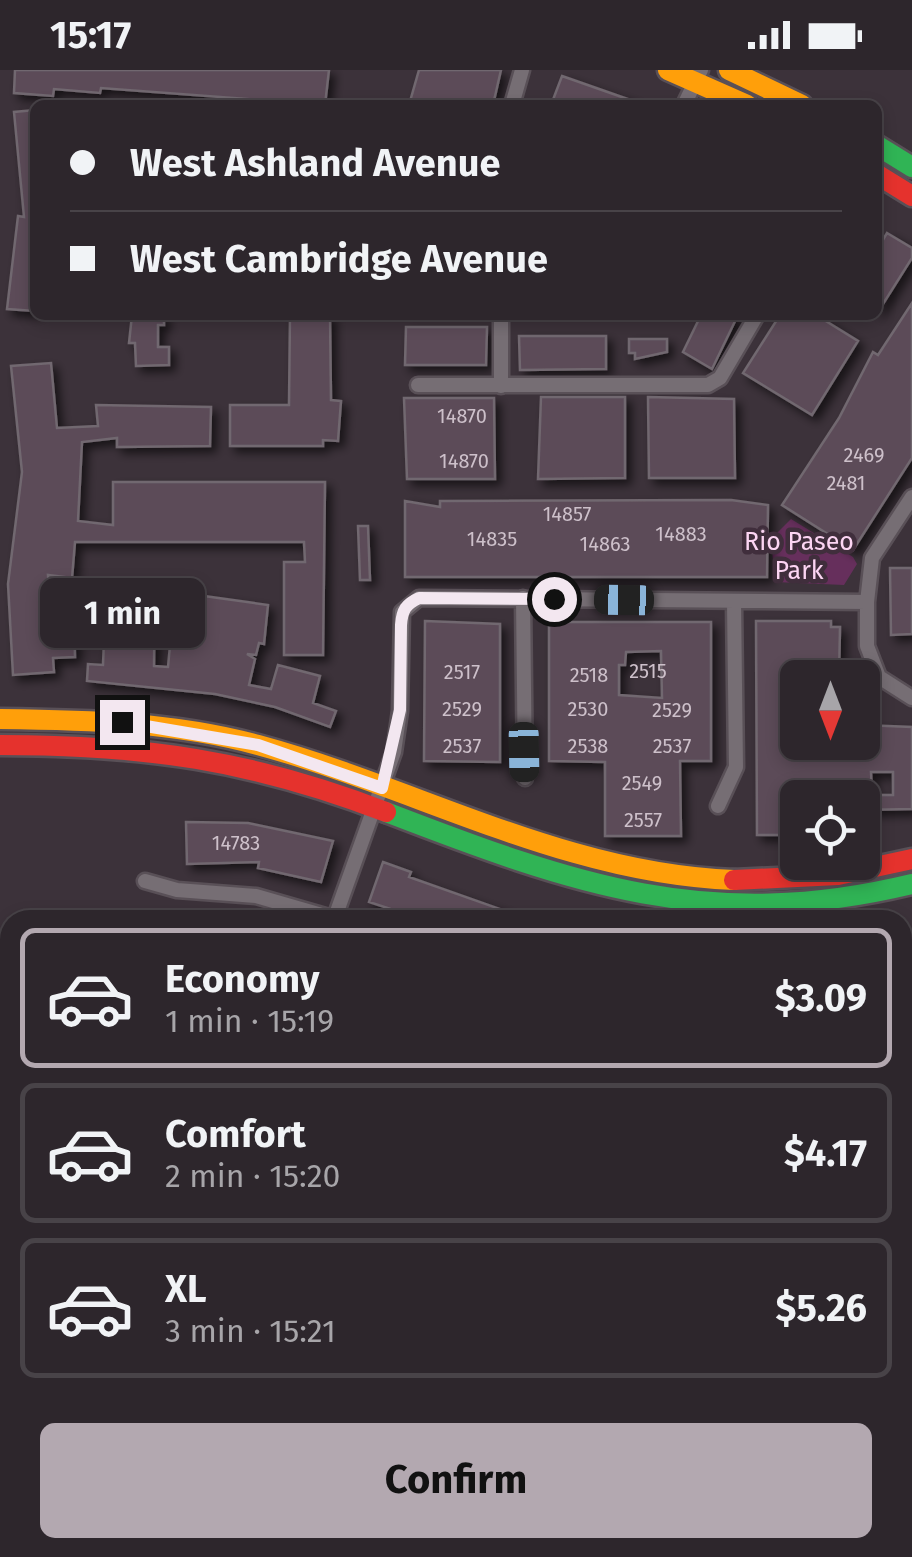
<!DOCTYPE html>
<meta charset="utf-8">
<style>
body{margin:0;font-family:"Fira Sans",sans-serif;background:#352e34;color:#f1f3f6;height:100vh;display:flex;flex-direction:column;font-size:38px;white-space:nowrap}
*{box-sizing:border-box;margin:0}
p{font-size:32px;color:#a7a5a9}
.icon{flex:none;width:55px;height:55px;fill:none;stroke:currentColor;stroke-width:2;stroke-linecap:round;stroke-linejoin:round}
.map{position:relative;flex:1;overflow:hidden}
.details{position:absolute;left:0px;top:840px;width:912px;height:648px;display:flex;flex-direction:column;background:#2d262c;border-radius:30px 30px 0 0;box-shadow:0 5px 15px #0003,0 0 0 2px #484348}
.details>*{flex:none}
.top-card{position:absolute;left:30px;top:30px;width:852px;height:220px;border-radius:15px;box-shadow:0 5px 15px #0003,0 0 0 2px #484348;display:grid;align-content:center;height:220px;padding:0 40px;background:#2d262c}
.needle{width:65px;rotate:180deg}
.fabs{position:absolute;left:780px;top:590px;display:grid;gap:20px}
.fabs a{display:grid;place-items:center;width:100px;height:100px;border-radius:15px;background:#2d262c;box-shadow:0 5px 15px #0003,0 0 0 2px #484348;font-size:50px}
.end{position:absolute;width:45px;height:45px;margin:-22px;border:12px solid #f3e7f0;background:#111;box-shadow:0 0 0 5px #111}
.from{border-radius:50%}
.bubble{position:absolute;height:70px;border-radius:15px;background:#2d262c;box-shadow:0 5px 15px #0003,0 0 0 2px #484348;font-size:32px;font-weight:700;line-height:70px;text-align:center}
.car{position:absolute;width:30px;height:60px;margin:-30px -15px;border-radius:12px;box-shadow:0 0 8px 2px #0007;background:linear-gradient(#222 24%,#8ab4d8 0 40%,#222 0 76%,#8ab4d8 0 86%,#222 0)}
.top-card b{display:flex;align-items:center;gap:35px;height:95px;font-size:38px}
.top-card b+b{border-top:2px solid #484348}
.top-card i{width:25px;height:25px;background:#f1f3f6}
ul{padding:18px 0 0;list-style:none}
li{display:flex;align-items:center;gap:30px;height:140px;margin:0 20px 15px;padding:0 20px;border:5px solid #484348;border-radius:15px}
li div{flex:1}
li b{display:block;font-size:38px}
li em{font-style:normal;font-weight:700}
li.selected{border-color:#b3a8b0}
li>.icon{width:90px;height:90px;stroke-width:1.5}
.cta{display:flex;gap:20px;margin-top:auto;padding:20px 40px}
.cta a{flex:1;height:115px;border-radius:15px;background:#b3a8b0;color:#111;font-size:40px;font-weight:700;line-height:115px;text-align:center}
.status{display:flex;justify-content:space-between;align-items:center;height:70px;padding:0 50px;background:#2d262c;direction:ltr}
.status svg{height:28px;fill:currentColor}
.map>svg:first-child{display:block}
</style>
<div class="status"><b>15:17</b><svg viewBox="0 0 49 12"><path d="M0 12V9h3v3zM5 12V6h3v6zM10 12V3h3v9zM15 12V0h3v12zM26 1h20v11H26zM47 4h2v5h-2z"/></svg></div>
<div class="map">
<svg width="912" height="1487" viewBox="0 0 912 1487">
<defs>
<filter id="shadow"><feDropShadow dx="5.5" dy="5.5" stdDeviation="5" flood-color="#0009"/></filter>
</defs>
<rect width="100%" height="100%" fill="#3c323a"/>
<!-- green -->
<path fill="#662f5c" d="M 791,449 L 853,487 L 857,494 L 844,515 L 775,512 L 771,469 Z
M 902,893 L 912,905 L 912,1078 L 903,1083 Z"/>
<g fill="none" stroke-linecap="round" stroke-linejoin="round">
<!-- canal -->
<path stroke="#37767a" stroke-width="14" d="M 0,1452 L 10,1452
M 902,1457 L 912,1457"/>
</g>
<!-- building -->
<path fill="#5c4b59" stroke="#71686f" stroke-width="2.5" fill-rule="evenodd" filter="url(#shadow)" d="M 15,0 L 329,0 L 325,35 L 101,18 L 100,23 L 54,19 L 53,26 L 14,23 Z
M 419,0 L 501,0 L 493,35 L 409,35 Z
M 562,6 L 636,32 L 636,35 L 551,35 Z
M 35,40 L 35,241 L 7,239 L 18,146 L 24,147 L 14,42 Z
M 887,163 L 912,178 L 912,188 L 878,242 L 878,178 Z
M 912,233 L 912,388 L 853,480 L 782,435 L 839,348 L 873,282 L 878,285 Z
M 132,245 L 164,245 L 164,255 L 158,255 L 158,277 L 169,277 L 169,295 L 136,296 L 135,273 L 129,273 Z
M 290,245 L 330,245 L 331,330 L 341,331 L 338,371 L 323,370 L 323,376 L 230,376 L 230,335 L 289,335 Z
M 701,245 L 738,245 L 712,299 L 683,282 Z
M 780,245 L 816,245 L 858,271 L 812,345 L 743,303 Z
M 406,257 L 487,257 L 486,295 L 405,295 Z
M 519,266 L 606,266 L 606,299 L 520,300 Z
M 629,269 L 667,269 L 667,282 L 635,289 L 635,283 L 629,283 Z
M 51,293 L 57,358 L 98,356 L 96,335 L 211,337 L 210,376 L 117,377 L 117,368 L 82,372 L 78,451 L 113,455 L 113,412 L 325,412 L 323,585 L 284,585 L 284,492 L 305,492 L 304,472 L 75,472 L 72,508 L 48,505 L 51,547 L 74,547 L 75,587 L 53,588 L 54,602 L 13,605 L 8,514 L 22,402 L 11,296 Z
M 541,327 L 625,327 L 625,408 L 538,409 Z
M 648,327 L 734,329 L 735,408 L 649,408 Z
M 404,328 L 494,328 L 495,409 L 407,409 Z
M 731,430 L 768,435 L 767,507 L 405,507 L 405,431 L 440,437 L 440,431 Z
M 358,456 L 368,456 L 370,510 L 360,510 Z
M 890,498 L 912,498 L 912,564 L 891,565 Z
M 115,511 L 155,511 L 154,596 L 168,597 L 175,522 L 268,535 L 264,574 L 259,573 L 256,585 L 247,584 L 255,589 L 249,615 L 271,619 L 278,595 L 320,606 L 313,633 L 336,641 L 330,657 L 275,637 L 215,624 L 87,611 L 88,594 L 103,595 L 104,570 L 114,571 Z
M 425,551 L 500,554 L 500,692 L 424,691 Z
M 756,551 L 831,551 L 831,557 L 840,557 L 839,608 L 798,608 L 798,672 L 862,672 L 862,655 L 912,657 L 912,739 L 862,740 L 862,728 L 801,723 L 798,765 L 757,765 ZM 871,702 L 893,702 L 893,725 L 872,725 Z
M 549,552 L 711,552 L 711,691 L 680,691 L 681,766 L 605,766 L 605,692 L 549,691 ZM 661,581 L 662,628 L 619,625 L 619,595 L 625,595 L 626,582 Z
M 186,752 L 248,753 L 333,771 L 321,812 L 258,798 L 259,792 L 187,794 Z
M 383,792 L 411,802 L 409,807 L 531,850 L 440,850 L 420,843 L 418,848 L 369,832 Z"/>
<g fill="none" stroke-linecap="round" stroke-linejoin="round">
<!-- street casing -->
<g stroke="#595057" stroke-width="19">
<path id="street" d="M 512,35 L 522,0
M 684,35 L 701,0
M 501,245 L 501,316
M 418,315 L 708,315 L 720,308 L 757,245
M 912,427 L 872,488 L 867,532 L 867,576 L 879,607 L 912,628
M 523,528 L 525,708
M 718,736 L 736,697 L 734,531
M 145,811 L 177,820 L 256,826 L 339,850
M 334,850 L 394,682 L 400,641 L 402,542 L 419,528 L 867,532
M 10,1167 L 1,1186 L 2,1320 L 10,1331
M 902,1192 L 912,1189
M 902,1332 L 912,1334"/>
</g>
<!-- fast casing -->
<g stroke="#595057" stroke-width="25">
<path id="fast" d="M 878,76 L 912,97
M 386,742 C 573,814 709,863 912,814"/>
</g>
<!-- slow casing -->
<g stroke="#595057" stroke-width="25">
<path id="slow" d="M 668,0 L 747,35
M 729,0 L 802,35
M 0,649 C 86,650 174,652 258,675 C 417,718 565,804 734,810"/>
</g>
<!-- jam casing -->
<g stroke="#595057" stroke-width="25">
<path id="jam" d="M 878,105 L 912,126
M 0,675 C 144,675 251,690 386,742
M 734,810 L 838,805 L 912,789"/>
</g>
<!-- street -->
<use href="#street" stroke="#766e74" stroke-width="14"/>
<!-- fast -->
<use href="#fast" stroke="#30b455" stroke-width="20"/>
<!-- slow -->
<use href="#slow" stroke="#ff9f0a" stroke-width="20"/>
<!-- jam -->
<use href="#jam" stroke="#e5322d" stroke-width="20"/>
</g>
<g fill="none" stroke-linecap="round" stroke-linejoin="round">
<!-- route -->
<path stroke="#f3e7f0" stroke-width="12" d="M 122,652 L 258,675 L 382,718 L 400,640 L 401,555 C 402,540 406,534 419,528 L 554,529"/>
</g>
<g text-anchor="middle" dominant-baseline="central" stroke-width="9" stroke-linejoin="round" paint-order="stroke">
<!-- number labels -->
<g font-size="20" fill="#cdc0ca">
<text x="462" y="346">14870</text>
<text x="864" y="385">2469</text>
<text x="464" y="391">14870</text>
<text x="846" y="413">2481</text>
<text x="567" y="444">14857</text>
<text x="681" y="464">14883</text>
<text x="492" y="469">14835</text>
<text x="605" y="474">14863</text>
<text x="648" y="601">2515</text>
<text x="462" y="602">2517</text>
<text x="589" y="605">2518</text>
<text x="462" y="639">2529</text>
<text x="588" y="639">2530</text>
<text x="672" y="640">2529</text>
<text x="462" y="676">2537</text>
<text x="588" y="676">2538</text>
<text x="672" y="676">2537</text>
<text x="642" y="713">2549</text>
<text x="643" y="750">2557</text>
<text x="236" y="773">14783</text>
</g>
<!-- park labels -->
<g font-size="25" fill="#fcd5f3" stroke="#402e3c">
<text x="799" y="472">Rio Paseo<tspan x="799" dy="29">Park</tspan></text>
</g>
</g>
</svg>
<div class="fabs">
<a><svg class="needle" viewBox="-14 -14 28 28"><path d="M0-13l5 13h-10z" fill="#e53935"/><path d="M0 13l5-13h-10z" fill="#a7a5a9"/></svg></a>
<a><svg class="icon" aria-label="locate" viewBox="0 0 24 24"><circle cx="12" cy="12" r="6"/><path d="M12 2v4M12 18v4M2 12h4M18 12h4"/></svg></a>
</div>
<i class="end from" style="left:554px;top:529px"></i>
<i class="end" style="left:122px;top:652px"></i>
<div class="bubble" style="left:40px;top:508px;width:165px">1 min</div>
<i class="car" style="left:624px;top:530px;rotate:271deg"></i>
<i class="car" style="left:524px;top:682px;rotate:179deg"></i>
<div class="top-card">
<b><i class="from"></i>West Ashland Avenue</b>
<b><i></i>West Cambridge Avenue</b>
</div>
<section class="details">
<ul>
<li class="selected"><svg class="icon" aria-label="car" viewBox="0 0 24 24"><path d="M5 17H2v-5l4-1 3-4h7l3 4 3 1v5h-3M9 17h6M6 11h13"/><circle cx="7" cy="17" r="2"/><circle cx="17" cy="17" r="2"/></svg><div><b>Economy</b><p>1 min · 15:19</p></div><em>$3.09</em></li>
<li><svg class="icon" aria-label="car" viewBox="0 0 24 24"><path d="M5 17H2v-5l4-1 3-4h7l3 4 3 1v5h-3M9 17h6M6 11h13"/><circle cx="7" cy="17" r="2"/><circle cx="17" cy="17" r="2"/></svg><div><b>Comfort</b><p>2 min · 15:20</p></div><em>$4.17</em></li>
<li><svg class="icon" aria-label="car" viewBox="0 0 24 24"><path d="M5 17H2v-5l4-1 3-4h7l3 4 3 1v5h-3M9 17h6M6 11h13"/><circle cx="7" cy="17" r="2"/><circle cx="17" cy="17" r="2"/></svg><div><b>XL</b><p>3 min · 15:21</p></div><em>$5.26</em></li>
</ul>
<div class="cta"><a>Confirm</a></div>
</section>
</div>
